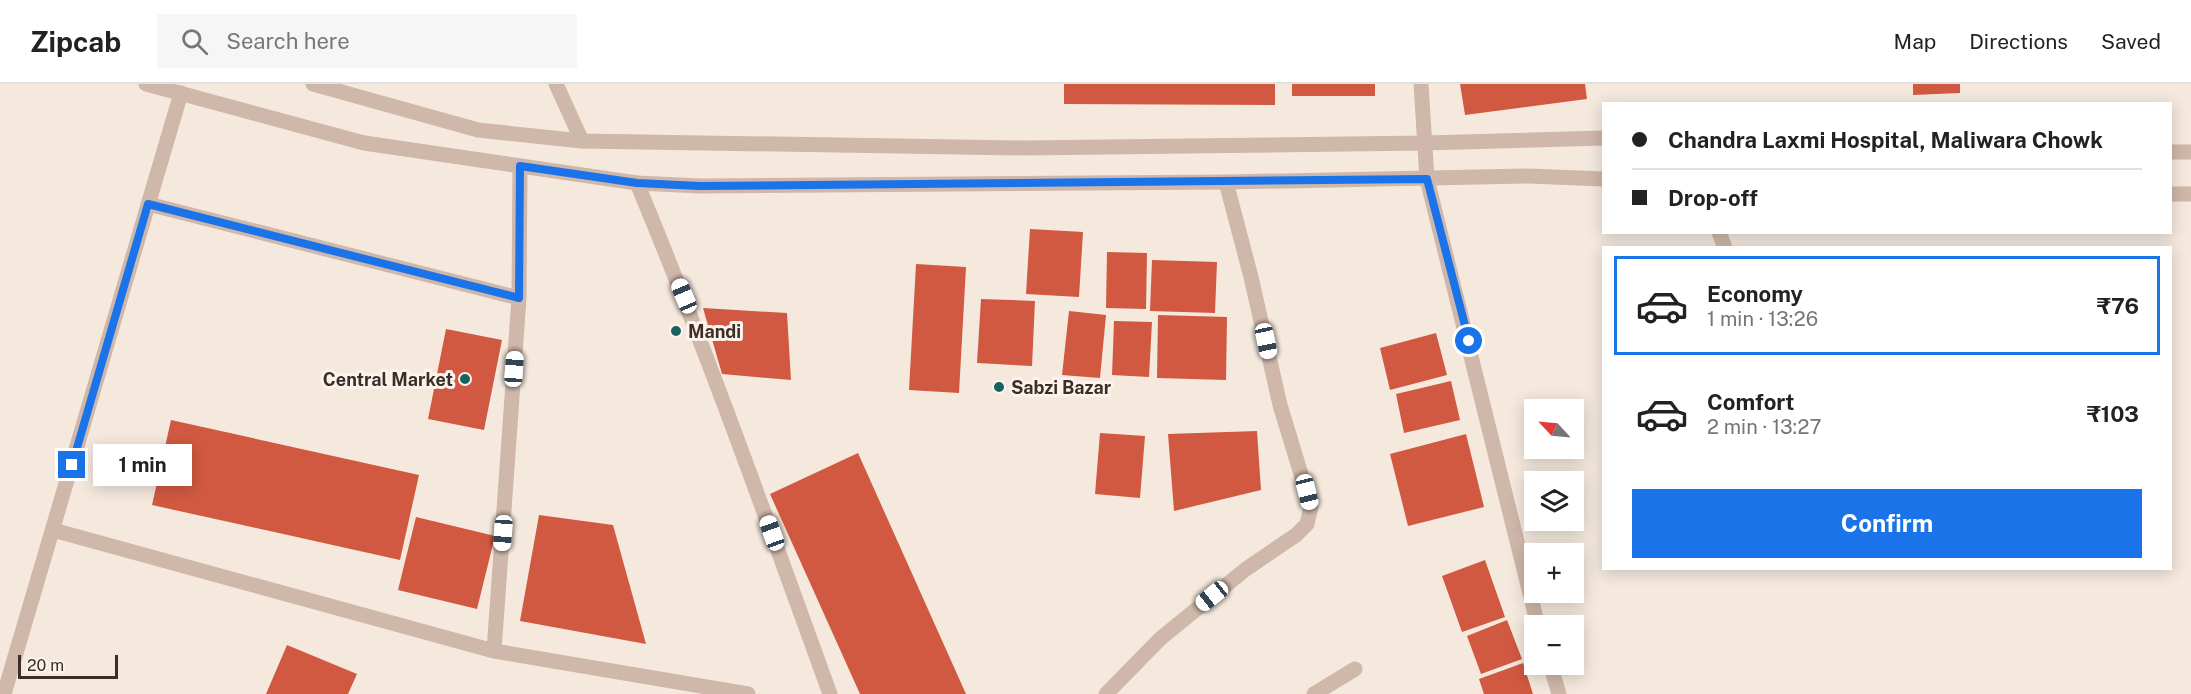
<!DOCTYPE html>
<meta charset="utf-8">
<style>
body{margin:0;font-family:"Public Sans",sans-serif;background:#f6f6f6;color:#222;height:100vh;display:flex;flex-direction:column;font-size:22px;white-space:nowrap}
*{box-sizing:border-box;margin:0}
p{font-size:20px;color:#767676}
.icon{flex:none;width:33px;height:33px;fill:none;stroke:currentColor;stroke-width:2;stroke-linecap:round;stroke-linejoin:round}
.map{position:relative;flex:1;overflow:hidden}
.drawer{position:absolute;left:1602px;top:162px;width:570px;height:324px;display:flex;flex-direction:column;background:#fff;border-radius:0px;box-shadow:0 3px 15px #0003}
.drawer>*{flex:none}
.hud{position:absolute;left:1602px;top:18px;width:570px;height:132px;border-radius:0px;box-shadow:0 3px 15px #0003;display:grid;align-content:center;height:132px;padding:0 30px;background:#fff}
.needle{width:39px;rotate:296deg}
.buttons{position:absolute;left:1524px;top:315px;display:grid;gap:12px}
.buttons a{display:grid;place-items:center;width:60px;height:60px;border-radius:0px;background:#fff;box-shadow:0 3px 15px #0003;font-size:30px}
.scale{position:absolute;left:18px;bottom:15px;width:100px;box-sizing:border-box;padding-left:6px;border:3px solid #3b2e29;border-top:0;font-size:16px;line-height:21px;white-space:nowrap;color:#3b2e29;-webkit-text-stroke:4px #fcf3ec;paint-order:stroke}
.end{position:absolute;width:27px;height:27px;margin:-14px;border:8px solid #1a73e8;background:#fff;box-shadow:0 0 0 3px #fff}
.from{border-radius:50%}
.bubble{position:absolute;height:42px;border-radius:0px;background:#fff;box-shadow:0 3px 15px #0003;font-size:20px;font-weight:700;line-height:42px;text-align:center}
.car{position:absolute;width:18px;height:36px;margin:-18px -9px;border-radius:8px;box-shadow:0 0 4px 2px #0007;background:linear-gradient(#fff 24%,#345 0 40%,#fff 0 76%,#345 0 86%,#fff 0)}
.hud b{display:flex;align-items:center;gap:21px;height:57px;font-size:22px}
.hud b+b{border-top:2px solid #e0e0e0}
.hud i{width:15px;height:15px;background:#222}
ul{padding:10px 0 0;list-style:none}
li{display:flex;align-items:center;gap:18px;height:99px;margin:0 12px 9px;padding:0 18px;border:3px solid transparent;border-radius:0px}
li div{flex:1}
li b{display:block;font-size:22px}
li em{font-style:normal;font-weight:700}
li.current{border-color:#1a73e8}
li>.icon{width:54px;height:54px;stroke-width:1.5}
.action{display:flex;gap:12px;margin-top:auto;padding:12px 30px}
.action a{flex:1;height:69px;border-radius:0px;background:#1a73e8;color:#fff;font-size:24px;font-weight:700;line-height:69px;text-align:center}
header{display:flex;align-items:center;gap:36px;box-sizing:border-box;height:84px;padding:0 30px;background:#fff;border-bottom:2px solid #e0e0e0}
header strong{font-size:28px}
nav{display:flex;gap:33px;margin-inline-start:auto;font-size:21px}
.search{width:420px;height:54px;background:#f6f6f6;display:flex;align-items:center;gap:15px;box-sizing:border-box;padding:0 21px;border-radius:0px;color:#767676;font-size:22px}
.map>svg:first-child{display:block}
</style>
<header>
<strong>Zipcab</strong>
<div class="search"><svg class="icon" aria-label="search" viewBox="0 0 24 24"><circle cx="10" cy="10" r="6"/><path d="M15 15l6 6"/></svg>Search here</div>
<nav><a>Map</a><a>Directions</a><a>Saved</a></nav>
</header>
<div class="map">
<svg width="2191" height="610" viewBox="0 0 2191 610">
<rect width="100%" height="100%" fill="#f5e9de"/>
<!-- building -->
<path fill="#d15941" d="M 1064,0 L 1275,0 L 1275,21 L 1064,20 Z
M 1292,0 L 1375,0 L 1375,12 L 1292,12 Z
M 1460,0 L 1585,0 L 1587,15 L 1465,31 Z
M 1913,0 L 1960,0 L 1960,9 L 1913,11 Z
M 1030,145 L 1083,148 L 1079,213 L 1026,210 Z
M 1107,168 L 1147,169 L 1146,225 L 1106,224 Z
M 1152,176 L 1217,178 L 1215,229 L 1150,227 Z
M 916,180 L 966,183 L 959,309 L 909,306 Z
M 981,215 L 1035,217 L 1032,282 L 977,279 Z
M 703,224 L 787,229 L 791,296 L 722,290 Z
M 1069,227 L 1106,231 L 1100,294 L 1062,291 Z
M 1158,231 L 1227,233 L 1226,296 L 1157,294 Z
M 1114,237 L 1152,238 L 1149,293 L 1112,291 Z
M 446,245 L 502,256 L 484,346 L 428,335 Z
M 1436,249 L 1447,291 L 1390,306 L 1380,264 Z
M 1451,297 L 1460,336 L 1404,349 L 1396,310 Z
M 171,336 L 419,391 L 400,476 L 152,421 Z
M 1257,347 L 1261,406 L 1174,427 L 1168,350 Z
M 1100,349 L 1145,352 L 1140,414 L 1095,410 Z
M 1466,350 L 1484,423 L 1408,442 L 1390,370 Z
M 858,369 L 966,610 L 860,610 L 770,410 Z
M 539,431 L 613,441 L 646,560 L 520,537 Z
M 416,433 L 495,452 L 477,525 L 398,506 Z
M 1485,476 L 1505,533 L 1462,548 L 1442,492 Z
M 1507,536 L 1522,575 L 1481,590 L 1467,552 Z
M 287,561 L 357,590 L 348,610 L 266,610 Z
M 1523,579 L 1533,610 L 1484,610 L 1479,595 Z"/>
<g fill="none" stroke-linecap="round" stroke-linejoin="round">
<!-- minor -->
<path stroke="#cfb7a9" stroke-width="15" d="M 556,0 L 582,57
M 1427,95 L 1538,542
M 637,99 C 707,267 768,439 830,610
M 148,120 L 519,214
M 1719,148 L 1725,164
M 53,446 L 494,567 L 748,610
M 494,567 L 519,214 L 520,82
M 1550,580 L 1559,610
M 4,610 L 181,9
M 1106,610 L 1161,554 L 1246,485 L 1296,451 L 1307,440 L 1311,423 L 1280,321 L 1251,193 L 1226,98
M 1314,610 L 1355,585"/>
<!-- tertiary -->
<path stroke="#cfb7a9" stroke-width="15" d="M 146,0 L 364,59 L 637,99 L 700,102 L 1226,98 L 1529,92 L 1604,95
M 313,0 L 478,46 L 582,57 L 1024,64 L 1424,59 L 1604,54
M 1421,0 L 1427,95
M 2170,68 L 2191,68
M 2170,110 L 2191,110"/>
</g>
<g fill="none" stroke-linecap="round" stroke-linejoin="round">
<!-- route -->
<path stroke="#1a73e8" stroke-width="8" d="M 72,381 L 148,120 L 519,214 L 520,82 L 637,99 L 700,102 L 1427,95 L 1469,257"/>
</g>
<!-- markers -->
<g fill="#1a6161" stroke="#fcf3ec" stroke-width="2">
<circle cx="676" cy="247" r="6"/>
<circle cx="465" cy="295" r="6"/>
<circle cx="999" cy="303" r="6"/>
</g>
<g text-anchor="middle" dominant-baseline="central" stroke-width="6" stroke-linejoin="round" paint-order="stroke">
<!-- poi labels -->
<g font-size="18" font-weight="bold" fill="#3b2e29" stroke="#fcf3ec" text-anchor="start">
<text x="688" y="247">Mandi</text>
<text x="453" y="295" text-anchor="end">Central Market</text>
<text x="1011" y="303">Sabzi Bazar</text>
</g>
</g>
</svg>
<div class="buttons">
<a><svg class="needle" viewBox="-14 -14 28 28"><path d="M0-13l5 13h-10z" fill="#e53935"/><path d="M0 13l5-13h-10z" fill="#767676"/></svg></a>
<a><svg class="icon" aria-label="layers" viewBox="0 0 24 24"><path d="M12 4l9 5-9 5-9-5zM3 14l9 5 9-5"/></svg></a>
<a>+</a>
<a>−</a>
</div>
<div class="scale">20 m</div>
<i class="end from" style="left:1469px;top:257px"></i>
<i class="end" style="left:72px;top:381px"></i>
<div class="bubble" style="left:93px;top:360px;width:99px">1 min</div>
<i class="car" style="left:684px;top:212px;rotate:337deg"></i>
<i class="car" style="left:1266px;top:257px;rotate:168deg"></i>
<i class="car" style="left:514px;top:285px;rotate:4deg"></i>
<i class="car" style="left:1307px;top:408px;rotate:166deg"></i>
<i class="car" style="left:503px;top:449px;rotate:184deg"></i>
<i class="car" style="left:772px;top:449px;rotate:340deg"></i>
<i class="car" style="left:1212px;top:512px;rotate:231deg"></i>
<div class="hud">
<b><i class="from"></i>Chandra Laxmi Hospital, Maliwara Chowk</b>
<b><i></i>Drop-off</b>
</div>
<section class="drawer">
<ul>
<li class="current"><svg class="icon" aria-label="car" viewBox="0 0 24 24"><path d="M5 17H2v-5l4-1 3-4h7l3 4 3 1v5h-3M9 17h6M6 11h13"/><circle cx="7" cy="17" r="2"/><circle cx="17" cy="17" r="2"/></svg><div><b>Economy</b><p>1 min · 13:26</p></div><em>₹76</em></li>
<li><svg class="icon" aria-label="car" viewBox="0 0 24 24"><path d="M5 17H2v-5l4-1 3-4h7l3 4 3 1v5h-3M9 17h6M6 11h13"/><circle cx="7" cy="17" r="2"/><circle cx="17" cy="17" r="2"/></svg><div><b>Comfort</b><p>2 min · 13:27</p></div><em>₹103</em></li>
</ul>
<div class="action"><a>Confirm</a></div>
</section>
</div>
